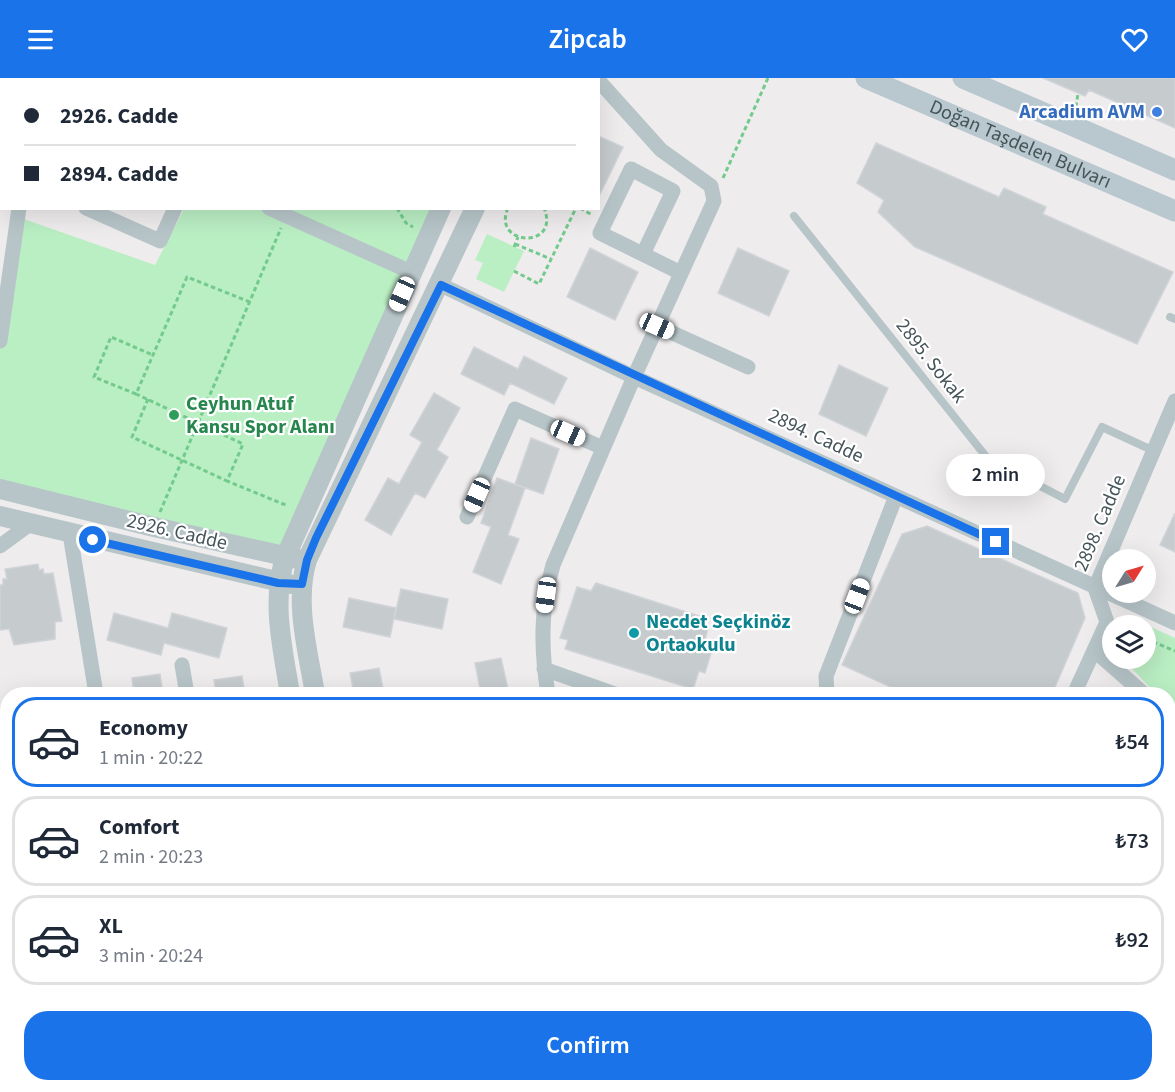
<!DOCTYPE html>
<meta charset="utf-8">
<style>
body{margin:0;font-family:"Source Sans 3",sans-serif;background:#f2f2f3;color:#1f2937;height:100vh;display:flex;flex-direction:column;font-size:22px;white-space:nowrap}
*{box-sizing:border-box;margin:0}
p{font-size:20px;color:#747a83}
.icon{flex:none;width:33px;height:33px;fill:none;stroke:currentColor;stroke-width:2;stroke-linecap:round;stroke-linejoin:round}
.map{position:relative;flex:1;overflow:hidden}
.panel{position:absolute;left:0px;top:609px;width:1176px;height:405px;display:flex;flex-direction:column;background:#fff;border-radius:24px 24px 0 0;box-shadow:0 6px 24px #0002}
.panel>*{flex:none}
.top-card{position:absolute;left:0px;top:0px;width:600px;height:132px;box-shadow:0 6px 24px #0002;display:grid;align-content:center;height:132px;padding:0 24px;background:#fff}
.needle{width:39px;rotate:53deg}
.fabs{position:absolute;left:1102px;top:471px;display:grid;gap:12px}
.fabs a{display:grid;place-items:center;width:54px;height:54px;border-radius:50%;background:#fff;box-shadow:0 6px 24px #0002;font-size:30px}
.end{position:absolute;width:27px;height:27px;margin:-14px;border:8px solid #1a73e8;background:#fff;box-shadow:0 0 0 3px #fff}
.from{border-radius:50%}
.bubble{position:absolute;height:42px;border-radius:21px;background:#fff;box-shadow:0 6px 24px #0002;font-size:20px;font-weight:600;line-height:42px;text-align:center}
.car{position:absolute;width:18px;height:36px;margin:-18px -9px;border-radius:8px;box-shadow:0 0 4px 2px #0007;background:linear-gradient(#fff 24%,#345 0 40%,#fff 0 76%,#345 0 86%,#fff 0)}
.top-card b{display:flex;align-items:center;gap:21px;height:57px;font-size:22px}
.top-card b+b{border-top:2px solid #e0e1e3}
.top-card i{width:15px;height:15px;background:#1f2937}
ul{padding:10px 0 0;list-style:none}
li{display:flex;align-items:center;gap:18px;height:90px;margin:0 12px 9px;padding:0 12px;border:3px solid #e0e1e3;border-radius:24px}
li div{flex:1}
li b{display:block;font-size:22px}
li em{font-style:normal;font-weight:600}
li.on{border-color:#1a73e8}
li>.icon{width:54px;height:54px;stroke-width:1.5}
.primary-button{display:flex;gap:12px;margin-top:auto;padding:12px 24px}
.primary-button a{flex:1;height:69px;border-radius:24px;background:#1a73e8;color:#fff;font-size:24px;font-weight:600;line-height:69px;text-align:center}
header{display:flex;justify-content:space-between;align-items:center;height:78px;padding:0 24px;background:#1a73e8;color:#fff;font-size:27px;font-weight:600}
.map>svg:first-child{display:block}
</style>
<header><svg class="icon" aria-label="menu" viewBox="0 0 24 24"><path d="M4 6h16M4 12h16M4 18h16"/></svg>Zipcab<svg class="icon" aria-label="heart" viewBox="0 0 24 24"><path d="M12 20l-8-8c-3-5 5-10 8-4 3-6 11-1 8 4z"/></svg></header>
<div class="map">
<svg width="1175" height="1014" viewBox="0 0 1175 1014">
<rect width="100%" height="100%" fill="#efeced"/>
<!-- green -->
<path fill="#baeec3" d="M 184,131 L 441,131 L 285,480 L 0,411 L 0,263 L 18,139 L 155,187 Z
M 487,156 L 524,173 L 504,214 L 476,201 L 483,185 L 475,182 Z
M 1131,540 L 1175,560 L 1175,638 L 1169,631 L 1168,616 L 1156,616 L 1123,581 L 1146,580 L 1146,548 L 1126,547 Z"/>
<!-- building -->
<path fill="#c6cbce" stroke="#d0d4d8" stroke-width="1.5" d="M 1043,0 L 1175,0 L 1175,50 L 1089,12 L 1085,18 Z
M 598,58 L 623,69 L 598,120 Z
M 876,65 L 999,119 L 1004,110 L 1046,129 L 1043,136 L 1173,194 L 1137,266 L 915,169 L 878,134 L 884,122 L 857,105 Z
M 590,170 L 638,194 L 615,242 L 567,219 Z
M 738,170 L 789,193 L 769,238 L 718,215 Z
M 474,269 L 518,291 L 524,278 L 567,300 L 554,326 L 510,305 L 504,317 L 461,296 Z
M 839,287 L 888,310 L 866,358 L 819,336 Z
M 434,315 L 460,330 L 437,372 L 448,379 L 425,420 L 415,415 L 391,457 L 365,442 L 388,400 L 399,406 L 422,364 L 410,357 Z
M 531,360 L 559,371 L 543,416 L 515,406 Z
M 497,400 L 525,410 L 508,457 L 519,461 L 501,506 L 473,494 L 491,449 L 481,445 Z
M 1175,435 L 1175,474 L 1160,467 Z
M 927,448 L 1078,515 L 1085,540 L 1052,616 L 906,616 L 842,587 L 902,456 Z
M 38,486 L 39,492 L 43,491 L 44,496 L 53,495 L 62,543 L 55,544 L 55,561 L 14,567 L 9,551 L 0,552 L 0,507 L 3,507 L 3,501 L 7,501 L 5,491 Z
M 596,505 L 699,538 L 694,547 L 708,551 L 705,562 L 714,565 L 705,595 L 699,593 L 693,611 L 565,571 L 568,562 L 560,560 L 577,509 L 591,513 Z
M 401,511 L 448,521 L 442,551 L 394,541 Z
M 349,520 L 396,530 L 390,559 L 343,549 Z
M 114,535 L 168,550 L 172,535 L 227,550 L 219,580 L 164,565 L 161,577 L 107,562 Z
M 501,580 L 509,616 L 481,616 L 475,585 Z
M 379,590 L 384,616 L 354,616 L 350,595 Z
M 160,596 L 163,616 L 134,616 L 132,600 Z
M 242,598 L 245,616 L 216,616 L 214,602 Z"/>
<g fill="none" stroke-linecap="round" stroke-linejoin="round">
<!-- path -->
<path stroke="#72cb8c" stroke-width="3" stroke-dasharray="4.5 3" stroke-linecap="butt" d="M 210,0 L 210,2
M 1076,29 L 1078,15
M 723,100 L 768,0
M 397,130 L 406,145 L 413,149
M 508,130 C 491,168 561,172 544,130
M 580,130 L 592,137
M 515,166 L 551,181
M 514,169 L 518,159
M 514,193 L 539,206 L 576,130
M 250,224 L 187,199 L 136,316 L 243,366 L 227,403 L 288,428
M 136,316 L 94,299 L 111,259 L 153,277
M 148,321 L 132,359 L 227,403
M 160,434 L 281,150
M 1146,561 L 1175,573"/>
<!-- service -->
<path stroke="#b7c5c9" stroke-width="8" d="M 794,138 L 988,381 L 1065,421 L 1102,349 L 1154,373
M 1170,239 L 1175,241"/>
<!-- minor -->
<path stroke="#b7c5c9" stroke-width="15" d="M 21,2 L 22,0
M 294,2 L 296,0
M 0,11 L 2,12
M 86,130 L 160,163 L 175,130
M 269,130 L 411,194
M 643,176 L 673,113 L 631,91 L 600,155 L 681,195
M 441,207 L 634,299 L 1175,545
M 657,248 L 748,289
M 0,263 L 19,130
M 467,439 L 515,331 L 603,370
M 70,456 L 96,616
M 0,468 L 30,446
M 1094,572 L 1144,616
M 182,587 L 187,616
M 544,591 L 615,616
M 548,616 C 541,572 540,531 553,487 L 634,299 L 714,123 L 711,108 L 661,72 L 598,2
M 827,616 L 826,598 L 896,418
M 1074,616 L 1107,544 L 1095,510 L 1175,323
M 1168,645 L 1175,652
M 0,890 L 8,889
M 128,1006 L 129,1014
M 672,1006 L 674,1014
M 1006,1006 L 1010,1014"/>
<!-- tertiary -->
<path stroke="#b7c5c9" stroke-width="20" d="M 501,2 L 502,0
M 537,2 L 537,0
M 0,411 L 154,449 L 298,481
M 0,438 L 289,506
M 290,616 C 283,572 271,524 285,480 L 441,130
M 315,616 C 308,573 294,524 307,482 L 475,130
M 356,1006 L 357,1014
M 381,1006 L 382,1014"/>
<!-- secondary -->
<g stroke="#b8c8ce" stroke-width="21">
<path id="s1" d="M 866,0 L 1175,133"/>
<path d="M 963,0 L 1175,92"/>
</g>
<!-- primary -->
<path stroke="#acc3cc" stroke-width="24" d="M 1168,950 L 1175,947
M 1168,981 L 1175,978
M 1044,1014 L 1059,1006
M 1103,1014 L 1118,1006"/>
</g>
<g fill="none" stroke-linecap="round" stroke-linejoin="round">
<!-- route -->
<path stroke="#1a73e8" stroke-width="8" d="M 93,462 L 278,505 L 302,506 L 307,482 L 316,460 L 441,207 L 996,464"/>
</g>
<!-- markers -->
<circle fill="#3f7fe0" stroke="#fff" stroke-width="2" cx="1157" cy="34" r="6"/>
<circle fill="#2e9e5b" stroke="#fff" stroke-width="2" cx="174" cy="337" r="6"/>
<circle fill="#0f9aa8" stroke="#fff" stroke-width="2" cx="634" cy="555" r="6"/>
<g text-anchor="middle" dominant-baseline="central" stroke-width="4.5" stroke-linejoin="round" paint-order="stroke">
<!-- shop labels -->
<g font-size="20" font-weight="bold" fill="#366cbe" stroke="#fff" text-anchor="end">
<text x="1145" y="34">Arcadium AVM</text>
</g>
<!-- street labels -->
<g font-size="20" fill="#455459" stroke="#fff">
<text stroke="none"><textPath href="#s1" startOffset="168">Doğan Taşdelen Bulvarı</textPath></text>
<text transform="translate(931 283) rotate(52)">2895. Sokak</text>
<text transform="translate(816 358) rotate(25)">2894. Cadde</text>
<text transform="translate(1100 445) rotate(-67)">2898. Cadde</text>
<text transform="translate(177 454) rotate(13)">2926. Cadde</text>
</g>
<!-- leisure labels -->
<g font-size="20" font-weight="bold" fill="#27864d" stroke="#fff" text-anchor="start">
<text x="186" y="326">Ceyhun Atuf<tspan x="186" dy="23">Kansu Spor Alanı</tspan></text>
</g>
<!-- culture labels -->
<g font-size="20" font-weight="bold" fill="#0d838f" stroke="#fff" text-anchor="start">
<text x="646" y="544">Necdet Seçkinöz<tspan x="646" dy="23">Ortaokulu</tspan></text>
</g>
</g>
</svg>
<div class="fabs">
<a><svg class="needle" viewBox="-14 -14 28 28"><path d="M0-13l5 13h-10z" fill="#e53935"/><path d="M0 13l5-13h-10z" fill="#747a83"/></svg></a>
<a><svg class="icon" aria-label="layers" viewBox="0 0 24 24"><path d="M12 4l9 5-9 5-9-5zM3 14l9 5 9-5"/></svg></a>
</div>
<i class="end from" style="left:93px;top:462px"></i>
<i class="end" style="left:996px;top:464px"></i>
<div class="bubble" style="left:946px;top:376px;width:99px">2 min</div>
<i class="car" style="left:402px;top:216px;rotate:204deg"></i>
<i class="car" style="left:657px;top:248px;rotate:114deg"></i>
<i class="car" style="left:568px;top:355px;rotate:114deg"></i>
<i class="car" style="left:477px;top:417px;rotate:204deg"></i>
<i class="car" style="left:546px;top:517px;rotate:188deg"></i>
<i class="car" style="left:857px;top:518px;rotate:21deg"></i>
<div class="top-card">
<b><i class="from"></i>2926. Cadde</b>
<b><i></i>2894. Cadde</b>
</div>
<section class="panel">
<ul>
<li class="on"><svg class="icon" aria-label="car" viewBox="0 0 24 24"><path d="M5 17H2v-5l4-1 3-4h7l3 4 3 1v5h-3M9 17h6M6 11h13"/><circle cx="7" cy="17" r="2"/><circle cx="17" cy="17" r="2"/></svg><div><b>Economy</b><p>1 min · 20:22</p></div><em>₺54</em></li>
<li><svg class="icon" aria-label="car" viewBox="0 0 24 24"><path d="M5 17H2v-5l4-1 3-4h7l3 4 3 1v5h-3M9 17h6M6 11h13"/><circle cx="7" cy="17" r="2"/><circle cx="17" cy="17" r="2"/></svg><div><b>Comfort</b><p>2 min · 20:23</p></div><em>₺73</em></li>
<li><svg class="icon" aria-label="car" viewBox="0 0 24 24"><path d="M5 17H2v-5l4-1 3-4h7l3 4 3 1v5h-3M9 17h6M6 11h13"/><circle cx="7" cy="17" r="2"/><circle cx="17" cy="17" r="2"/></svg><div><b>XL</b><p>3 min · 20:24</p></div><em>₺92</em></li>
</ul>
<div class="primary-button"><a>Confirm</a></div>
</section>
</div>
